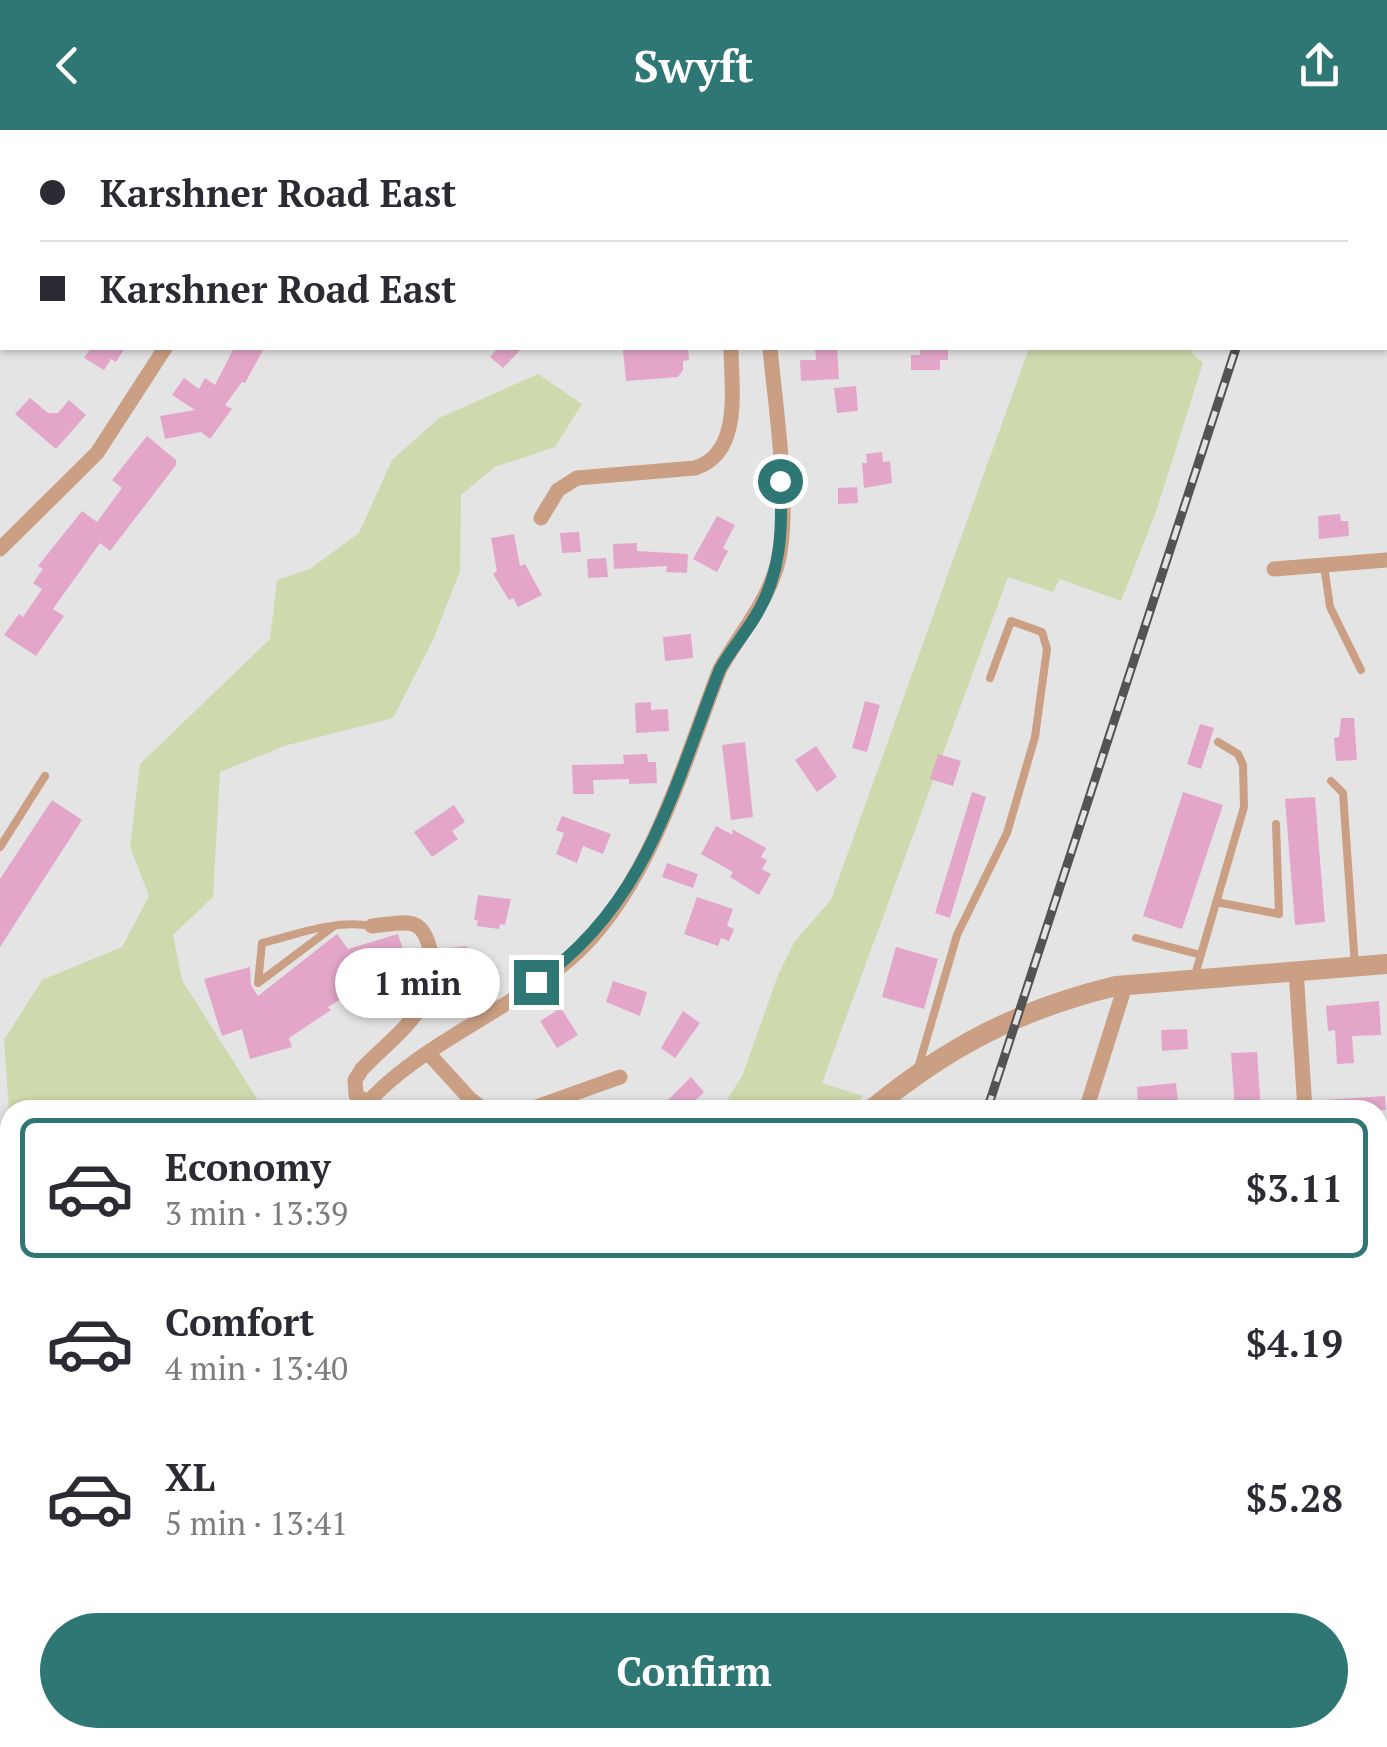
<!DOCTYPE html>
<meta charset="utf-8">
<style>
body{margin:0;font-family:"PT Serif",serif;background:#f7f7f7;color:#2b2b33;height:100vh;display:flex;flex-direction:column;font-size:38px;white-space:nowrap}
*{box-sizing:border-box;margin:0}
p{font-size:32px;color:#7c7c81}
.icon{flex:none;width:55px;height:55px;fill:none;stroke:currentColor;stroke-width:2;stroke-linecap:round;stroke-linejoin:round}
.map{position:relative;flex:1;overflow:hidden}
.details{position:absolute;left:0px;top:970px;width:1388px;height:648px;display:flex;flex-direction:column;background:#fff;border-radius:30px 30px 0 0;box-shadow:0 2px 8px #0004}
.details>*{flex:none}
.guide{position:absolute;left:0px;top:0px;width:1388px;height:220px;box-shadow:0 2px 8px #0004;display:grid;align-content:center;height:220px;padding:0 40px;background:#fff}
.end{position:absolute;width:45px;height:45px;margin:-22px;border:12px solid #2e7775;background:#fff;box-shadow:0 0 0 5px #fff}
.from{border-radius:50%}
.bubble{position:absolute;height:70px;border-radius:35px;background:#fff;box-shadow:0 2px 8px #0004;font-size:32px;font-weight:800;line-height:70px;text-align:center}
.guide b{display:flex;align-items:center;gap:35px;height:95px;font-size:38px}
.guide b+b{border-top:2px solid #e1e1e2}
.guide i{width:25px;height:25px;background:#2b2b33}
ul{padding:18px 0 0;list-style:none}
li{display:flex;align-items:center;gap:30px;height:140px;margin:0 20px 15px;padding:0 20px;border:5px solid transparent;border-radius:15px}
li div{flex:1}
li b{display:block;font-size:38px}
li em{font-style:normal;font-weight:800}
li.active{border-color:#2e7775}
li>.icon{width:90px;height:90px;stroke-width:1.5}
.cta{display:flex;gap:20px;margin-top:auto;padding:20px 40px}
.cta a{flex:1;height:115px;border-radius:60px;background:#2e7775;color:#fff;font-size:40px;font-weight:800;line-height:115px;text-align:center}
header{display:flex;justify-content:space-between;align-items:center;height:130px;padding:0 40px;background:#2e7775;color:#fff;font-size:45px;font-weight:800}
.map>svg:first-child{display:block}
</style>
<header><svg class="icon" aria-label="back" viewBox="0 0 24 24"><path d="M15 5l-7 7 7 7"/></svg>Swyft<svg class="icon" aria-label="share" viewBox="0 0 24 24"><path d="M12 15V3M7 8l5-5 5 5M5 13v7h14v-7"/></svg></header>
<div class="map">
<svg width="1387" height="1617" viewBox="0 0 1387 1617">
<rect width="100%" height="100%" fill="#e4e4e5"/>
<!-- green -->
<path fill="#cedaad" d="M 989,0 L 1282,0 L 990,2 Z
M 1029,218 L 1191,218 L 1192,223 L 1203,233 L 1156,382 L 1121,471 L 1060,449 L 1053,462 L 1008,447 L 822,953 L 863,966 L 848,980 L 721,980 L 743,944 L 778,845 L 795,811 L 831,770 Z
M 538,244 L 582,274 L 555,317 L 495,337 L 461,365 L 460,441 L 433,510 L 393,588 L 284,616 L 220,642 L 213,767 L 173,805 L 182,850 L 264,980 L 10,980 L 10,993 L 4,910 L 42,850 L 122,817 L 149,766 L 130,717 L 140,634 L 270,509 L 277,450 L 310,439 L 359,403 L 392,330 L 439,288 Z
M 10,1050 L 10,1303 L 0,1324 L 0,1155 Z
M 10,1388 L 10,1608 L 147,1608 L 146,1617 L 0,1617 L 0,1406 Z"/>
<!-- building -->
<path fill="#e3a6c8" d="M 91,218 L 125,218 L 116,232 L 111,229 L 104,240 L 84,228 Z
M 234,218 L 264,218 L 245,253 L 242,252 L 225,275 L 232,279 L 210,309 L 201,302 L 165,309 L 160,286 L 195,280 L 172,265 L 184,248 L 199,259 L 205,248 L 215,255 Z
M 498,218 L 522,218 L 503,238 L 490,227 Z
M 688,218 L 689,230 L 683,231 L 683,240 L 678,247 L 626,251 L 623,220 Z
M 815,218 L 837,218 L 839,249 L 801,251 L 800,230 L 816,230 Z
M 920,218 L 948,218 L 948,230 L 940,230 L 940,240 L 911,240 L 911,225 L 920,225 Z
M 856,256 L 858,281 L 837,283 L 834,258 Z
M 30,268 L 48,283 L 58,283 L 69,270 L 86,285 L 56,319 L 15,284 Z
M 147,306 L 176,330 L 176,335 L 110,421 L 100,413 L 53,479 L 64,486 L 36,526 L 4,505 L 19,484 L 23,487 L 42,459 L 33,453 L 43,439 L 38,436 L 82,381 L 97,392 L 122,358 L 112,350 Z
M 882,322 L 883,332 L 890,331 L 892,353 L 864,358 L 862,333 L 867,333 L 866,324 Z
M 857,357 L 858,373 L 838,374 L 838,358 Z
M 1340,384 L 1341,391 L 1348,391 L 1349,406 L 1319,409 L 1318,386 Z
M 717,386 L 735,395 L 723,418 L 728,421 L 717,442 L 693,429 Z
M 579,402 L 581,422 L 562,423 L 560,403 Z
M 514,404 L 520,436 L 525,434 L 542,465 L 518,477 L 513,468 L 509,470 L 493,444 L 497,441 L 491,408 Z
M 637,413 L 637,421 L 688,424 L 687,443 L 666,442 L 667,436 L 614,439 L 613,414 Z
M 606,428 L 608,447 L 588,448 L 587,429 Z
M 691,504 L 693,528 L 665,531 L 663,507 Z
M 865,571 L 880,575 L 867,622 L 852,618 Z
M 651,572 L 651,580 L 668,579 L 669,601 L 636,603 L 635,573 Z
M 1341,588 L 1354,588 L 1357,630 L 1336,631 L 1334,608 L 1339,607 Z
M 1200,594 L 1214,598 L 1201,639 L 1187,634 Z
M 745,612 L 753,687 L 731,690 L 722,615 Z
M 816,616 L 837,647 L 817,662 L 795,630 Z
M 647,624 L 648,632 L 656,632 L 657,653 L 629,654 L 629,649 L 593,650 L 594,664 L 573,664 L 572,635 L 624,634 L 623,625 Z
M 938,624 L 961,631 L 953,656 L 930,649 Z
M 972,662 L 986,667 L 950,788 L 935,783 Z
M 1183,662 L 1223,675 L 1182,799 L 1143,786 Z
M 1315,667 L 1325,792 L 1295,795 L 1285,669 Z
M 52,670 L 82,690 L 0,817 L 0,749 Z
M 454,675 L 465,692 L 452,701 L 458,709 L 432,727 L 414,702 Z
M 562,686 L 611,704 L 603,724 L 583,716 L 577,733 L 556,724 L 564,703 L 556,700 Z
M 716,696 L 733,705 L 732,699 L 766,718 L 761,727 L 767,730 L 762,739 L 771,744 L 759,765 L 730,747 L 733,742 L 701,724 Z
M 667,733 L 698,744 L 693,758 L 662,747 Z
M 478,765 L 511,769 L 505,795 L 500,794 L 499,799 L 477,796 L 478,790 L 474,790 Z
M 697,767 L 733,779 L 727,796 L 734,799 L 729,811 L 721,808 L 718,816 L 684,804 Z
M 337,804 L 348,819 L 398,804 L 406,829 L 362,842 L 368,852 L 328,877 L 331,880 L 289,908 L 292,917 L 250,929 L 242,899 L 222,906 L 204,849 L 250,837 L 251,855 L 258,866 Z
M 467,816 L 469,831 L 476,830 L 477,846 L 451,848 L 449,818 Z
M 896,817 L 938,829 L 924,879 L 882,867 Z
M 613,851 L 647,862 L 640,886 L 606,872 Z
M 1379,871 L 1381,905 L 1352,906 L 1354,933 L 1337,934 L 1335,900 L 1328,901 L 1326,876 Z
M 561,878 L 578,905 L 557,918 L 540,891 Z
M 683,881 L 700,893 L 675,928 L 661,918 Z
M 1187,899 L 1188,919 L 1162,921 L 1161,900 Z
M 1257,922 L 1261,980 L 1235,980 L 1231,923 Z
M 691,947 L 704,962 L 685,980 L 658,980 Z
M 1176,953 L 1178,972 L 1175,973 L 1175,980 L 1147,980 L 1145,974 L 1138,974 L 1137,957 Z
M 1385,966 L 1386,980 L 1325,980 L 1324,970 Z"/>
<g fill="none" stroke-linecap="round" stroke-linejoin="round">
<!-- service -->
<path stroke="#ca9f83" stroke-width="8" d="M 1324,435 L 1330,477 L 1361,540
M 1331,651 L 1343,663 L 1355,836
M 0,717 L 45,646
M 1216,772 L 1279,784 L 1276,694
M 334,796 L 258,853 L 262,813 C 298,804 336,789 372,796
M 1136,808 L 1201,825
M 1195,845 L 1244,677 L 1243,635 L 1238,624 L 1218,612
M 918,938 L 957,805 L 1007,703 L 1035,607 L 1047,519 L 1042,502 L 1011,491 L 990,548
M 1378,1440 L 1387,1439
M 1378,1497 L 1387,1497
M 654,1608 L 683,1617
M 563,1617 L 567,1608"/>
<!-- minor -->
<path stroke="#ca9f83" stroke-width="15" d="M 62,2 L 64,0
M 795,2 L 796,0
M 0,57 L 2,57
M 0,170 L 2,170
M 541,388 L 558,360 L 577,348 L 695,338 C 743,323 731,256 731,218
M 0,419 L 97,323 L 165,218
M 1274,439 L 1387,430
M 1296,840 L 1305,980
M 429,924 L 470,969 L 485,980
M 367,972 L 356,965 L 355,950 L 362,939 C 394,905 441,877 431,824 C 423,783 406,793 372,796
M 361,980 C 413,917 508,882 571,828 C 649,760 683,634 720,539 C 739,505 764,477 776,439 C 793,386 775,275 770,218
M 528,980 L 620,947
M 1086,980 L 1125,856
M 1378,1026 L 1387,1025
M 870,1617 L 873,1608"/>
<!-- tertiary -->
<path stroke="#ca9f83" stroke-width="20" d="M 18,2 L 18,0
M 0,122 L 2,106
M 871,980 C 947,917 1020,879 1116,856 L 1387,834
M 0,1357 L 10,1338"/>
<!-- rail casing -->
<g stroke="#535353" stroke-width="9">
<path id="rail" d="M 1307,2 L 1308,0
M 987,980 L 1236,218
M 779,1617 L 782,1608"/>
</g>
<!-- rail -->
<use href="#rail" stroke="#e4e4e5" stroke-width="5" stroke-dasharray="15" stroke-linecap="butt"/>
</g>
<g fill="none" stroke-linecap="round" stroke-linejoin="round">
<!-- route -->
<path stroke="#2e7775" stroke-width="12" d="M 536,852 C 647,775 673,659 720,539 C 730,521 744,505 755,487 C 781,445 783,399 780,351"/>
</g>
</svg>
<i class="end from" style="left:780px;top:351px"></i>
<i class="end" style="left:536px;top:852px"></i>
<div class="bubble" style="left:335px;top:818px;width:165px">1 min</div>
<div class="guide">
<b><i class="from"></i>Karshner Road East</b>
<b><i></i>Karshner Road East</b>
</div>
<section class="details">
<ul>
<li class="active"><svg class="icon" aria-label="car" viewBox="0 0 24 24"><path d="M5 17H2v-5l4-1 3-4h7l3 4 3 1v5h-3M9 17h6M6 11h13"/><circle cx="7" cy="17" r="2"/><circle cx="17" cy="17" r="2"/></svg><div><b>Economy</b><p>3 min · 13:39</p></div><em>$3.11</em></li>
<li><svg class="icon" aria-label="car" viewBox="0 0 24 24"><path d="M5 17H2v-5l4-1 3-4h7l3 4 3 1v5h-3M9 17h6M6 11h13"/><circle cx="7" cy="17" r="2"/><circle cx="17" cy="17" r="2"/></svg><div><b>Comfort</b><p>4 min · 13:40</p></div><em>$4.19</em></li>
<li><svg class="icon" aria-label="car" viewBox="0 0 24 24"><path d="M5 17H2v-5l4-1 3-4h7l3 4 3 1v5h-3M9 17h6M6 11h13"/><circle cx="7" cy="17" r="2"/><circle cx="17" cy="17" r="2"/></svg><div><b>XL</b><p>5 min · 13:41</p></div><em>$5.28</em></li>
</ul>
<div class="cta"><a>Confirm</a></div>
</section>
</div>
